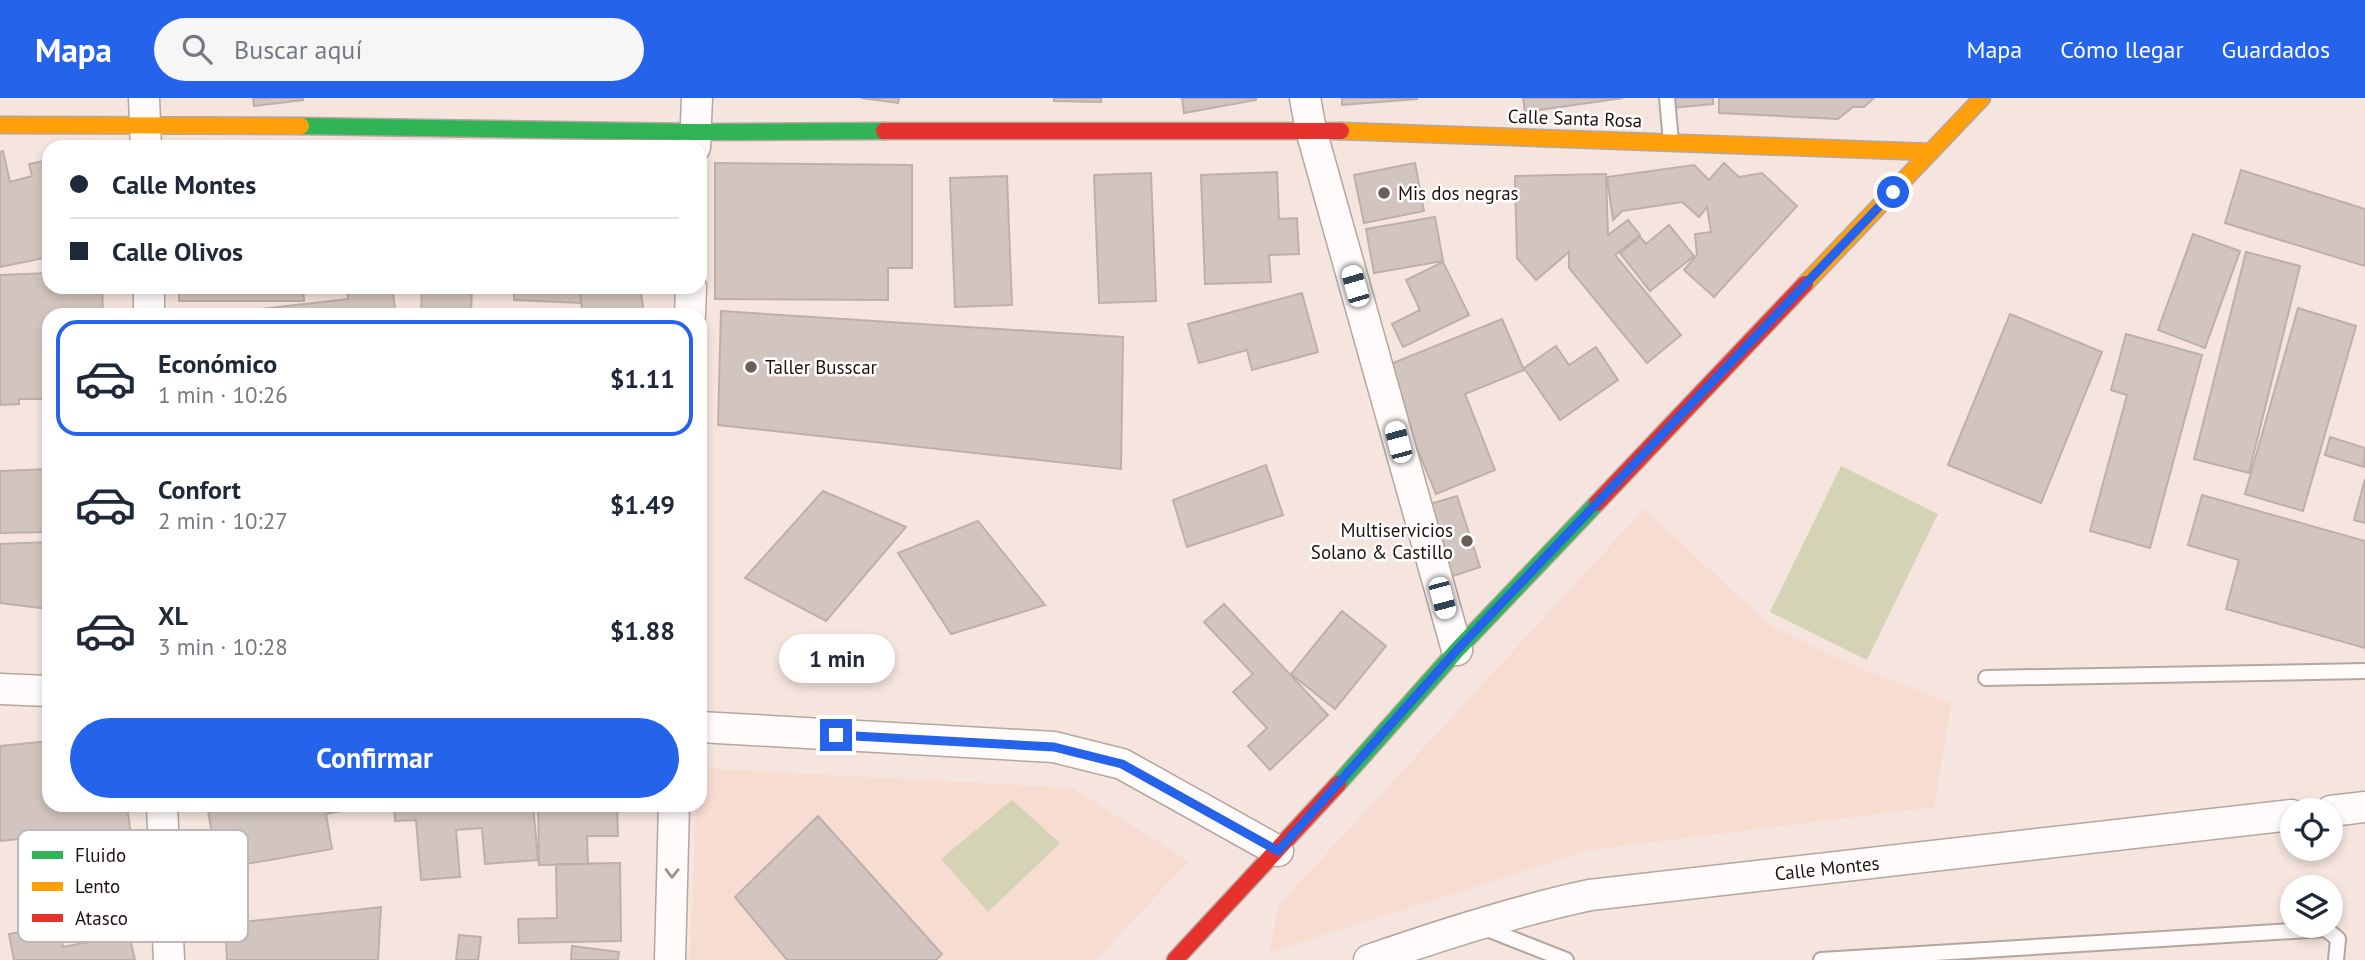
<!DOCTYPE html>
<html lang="es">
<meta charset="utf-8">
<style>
body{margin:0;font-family:"PT Sans",sans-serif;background:#f6f6f7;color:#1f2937;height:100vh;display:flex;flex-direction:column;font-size:26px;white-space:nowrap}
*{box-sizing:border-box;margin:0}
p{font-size:23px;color:#747a83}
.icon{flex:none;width:38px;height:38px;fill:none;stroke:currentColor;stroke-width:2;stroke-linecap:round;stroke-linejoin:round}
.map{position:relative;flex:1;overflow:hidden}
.details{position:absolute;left:42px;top:210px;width:665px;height:504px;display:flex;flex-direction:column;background:#fff;border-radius:21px;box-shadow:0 4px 10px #0003}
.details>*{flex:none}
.guide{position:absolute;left:42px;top:42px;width:665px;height:154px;border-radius:21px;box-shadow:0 4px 10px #0003;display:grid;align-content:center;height:154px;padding:0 28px;background:#fff}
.tools{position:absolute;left:2280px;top:700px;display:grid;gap:14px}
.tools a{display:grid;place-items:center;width:63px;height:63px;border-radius:50%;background:#fff;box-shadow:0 4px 10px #0003;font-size:35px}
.end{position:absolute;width:32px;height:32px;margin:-16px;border:9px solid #2563eb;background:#fff;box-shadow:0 0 0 4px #fff}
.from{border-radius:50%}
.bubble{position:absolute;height:49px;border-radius:24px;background:#fff;box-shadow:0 4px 10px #0003;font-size:23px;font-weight:800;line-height:49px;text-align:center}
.car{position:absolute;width:21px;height:42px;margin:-21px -10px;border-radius:9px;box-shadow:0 0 5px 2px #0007;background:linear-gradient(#fff 24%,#345 0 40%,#fff 0 76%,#345 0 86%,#fff 0)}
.guide b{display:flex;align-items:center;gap:24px;height:66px;font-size:26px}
.guide b+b{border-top:2px solid #e0e1e3}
.guide i{width:18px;height:18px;background:#1f2937}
ul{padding:12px 0 0;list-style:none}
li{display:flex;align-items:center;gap:21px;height:116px;margin:0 14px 10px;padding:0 14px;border:4px solid transparent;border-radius:21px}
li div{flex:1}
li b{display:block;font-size:26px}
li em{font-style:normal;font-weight:800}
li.active{border-color:#2563eb}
li>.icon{width:63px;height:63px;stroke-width:1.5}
.primary-button{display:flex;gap:14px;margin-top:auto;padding:14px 28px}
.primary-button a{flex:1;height:80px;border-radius:42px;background:#2563eb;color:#fff;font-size:28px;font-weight:800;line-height:80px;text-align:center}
header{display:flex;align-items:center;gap:42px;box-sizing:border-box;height:98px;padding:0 35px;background:#2563eb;color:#fff}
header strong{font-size:33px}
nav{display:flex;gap:38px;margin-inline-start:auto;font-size:24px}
.search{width:490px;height:63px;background:#f6f6f7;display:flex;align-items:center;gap:18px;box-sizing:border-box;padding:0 24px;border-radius:38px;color:#747a83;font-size:26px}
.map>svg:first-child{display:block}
</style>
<header>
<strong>Mapa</strong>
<div class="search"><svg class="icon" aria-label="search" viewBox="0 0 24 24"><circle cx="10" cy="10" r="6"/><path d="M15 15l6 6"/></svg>Buscar aquí</div>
<nav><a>Mapa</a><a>Cómo llegar</a><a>Guardados</a></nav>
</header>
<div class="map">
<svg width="2365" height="862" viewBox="0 0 2365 862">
<rect width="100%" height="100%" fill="#f5e5de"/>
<!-- built -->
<path fill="#f7ddd1" d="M 1644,411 L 1771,528 L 1859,570 L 1951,605 L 1934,709 L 1590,752 L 1270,854 L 1278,808 Z
M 700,670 L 1072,690 L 1189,763 L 1096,862 L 690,862 L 696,707 L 700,707 Z"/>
<!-- green -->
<path fill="#d4d3b6" d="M 1841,368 L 1938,416 L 1867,562 L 1770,514 Z
M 1012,702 L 1060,745 L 988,814 L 941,761 Z"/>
<!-- building -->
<path fill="#d2c5bf" stroke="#bdb0aa" stroke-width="2" d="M 253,0 L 303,0 L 303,2 L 254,8 Z
M 861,0 L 899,0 L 898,5 Z
M 1054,0 L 1101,0 L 1101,4 L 1054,3 Z
M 1182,0 L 1256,0 L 1256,2 L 1184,15 Z
M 1342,0 L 1417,0 L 1417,1 L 1342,7 Z
M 1523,0 L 1623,0 L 1525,14 Z
M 1673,0 L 1713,0 L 1713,6 L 1672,10 Z
M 1719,0 L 1874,0 L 1864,9 L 1853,9 L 1838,21 L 1719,15 Z
M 3,53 L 10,84 L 32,78 L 29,66 L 49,62 L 49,159 L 0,169 L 0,54 Z
M 715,65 L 912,67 L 912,170 L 888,170 L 888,202 L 715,201 Z
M 1415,65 L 1424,113 L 1364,125 L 1354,77 Z
M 1724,65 L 1739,79 L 1762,75 L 1797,108 L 1714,199 L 1684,172 L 1697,157 L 1695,136 L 1711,134 L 1707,109 L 1699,119 L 1682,104 L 1622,113 L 1613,122 L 1607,79 L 1694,67 L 1709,82 Z
M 2241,72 L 2365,111 L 2365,168 L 2225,125 Z
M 1277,74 L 1279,121 L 1297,120 L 1299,156 L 1269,157 L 1271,184 L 1205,186 L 1201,77 Z
M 1151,75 L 1156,203 L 1099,205 L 1094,77 Z
M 1606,76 L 1608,137 L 1628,122 L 1640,137 L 1615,157 L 1681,237 L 1647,265 L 1569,170 L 1569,154 L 1536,182 L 1517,160 L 1515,78 Z
M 1007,78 L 1012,207 L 955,209 L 950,80 Z
M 1435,119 L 1443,163 L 1374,175 L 1366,131 Z
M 1669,127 L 1694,158 L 1650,193 L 1620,155 L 1640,139 L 1646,146 Z
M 2193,136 L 2240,153 L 2205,250 L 2158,232 Z
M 2246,154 L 2300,168 L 2249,375 L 2194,361 Z
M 1443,164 L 1469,217 L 1403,249 L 1392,226 L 1420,212 L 1406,182 Z
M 49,175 L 49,189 L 102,189 L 103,217 L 49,217 L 49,306 L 49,301 L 19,301 L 19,306 L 0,307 L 0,177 Z
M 179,189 L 303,189 L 304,203 L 179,203 Z
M 347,189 L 392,189 L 396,217 L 208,217 L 348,201 Z
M 422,189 L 472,189 L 471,217 L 421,217 Z
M 514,189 L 582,189 L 581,205 L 514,202 Z
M 596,189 L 640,189 L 644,215 L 583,217 L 579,191 Z
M 1302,195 L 1318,254 L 1252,272 L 1247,252 L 1199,265 L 1188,226 Z
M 2298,210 L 2356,228 L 2303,413 L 2245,396 Z
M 721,213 L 1123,239 L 1121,371 L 718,327 Z
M 2010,216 L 2102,254 L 2041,405 L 1948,367 Z
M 1502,221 L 1524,272 L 1465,296 L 1495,372 L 1436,396 L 1383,269 Z
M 2126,236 L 2202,257 L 2150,450 L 2090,433 L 2127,297 L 2111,292 Z
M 1556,248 L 1569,267 L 1596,249 L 1618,282 L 1560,322 L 1524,270 Z
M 2330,339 L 2365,350 L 2364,369 L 2325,357 Z
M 1266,367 L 1283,417 L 1187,449 L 1173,402 Z
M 49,371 L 49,434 L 0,435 L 0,373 Z
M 2365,381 L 2365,425 L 2354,422 Z
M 823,393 L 906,429 L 826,523 L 745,480 Z
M 2202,397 L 2365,443 L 2365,550 L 2226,511 L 2239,462 L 2188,447 Z
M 1457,398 L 1480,469 L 1450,479 L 1427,407 Z
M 978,423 L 1045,507 L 951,536 L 898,455 Z
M 49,444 L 49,511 L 0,505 L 0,446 Z
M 1224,506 L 1328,617 L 1270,672 L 1248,648 L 1267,630 L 1233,594 L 1253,576 L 1204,524 Z
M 1342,513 L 1386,548 L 1335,611 L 1291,576 Z
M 49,643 L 49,707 L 127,707 L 131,738 L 101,741 L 109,803 L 36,811 L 28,740 L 0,743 L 0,648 Z
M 207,707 L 374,707 L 326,716 L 332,751 L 218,771 Z
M 394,707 L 533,707 L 538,762 L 485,766 L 482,730 L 456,732 L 460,779 L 421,782 L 416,722 L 395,723 Z
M 538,707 L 617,707 L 618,738 L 587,738 L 588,766 L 539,767 Z
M 818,718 L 942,856 L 936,862 L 787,862 L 735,799 Z
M 620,765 L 621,843 L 519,845 L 518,821 L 557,820 L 556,766 Z
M 381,809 L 378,862 L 227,862 L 225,826 Z
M 58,827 L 63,849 L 129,836 L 135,862 L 14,862 L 9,836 Z
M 459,837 L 481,839 L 478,862 L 456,862 Z
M 572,848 L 619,854 L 618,862 L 571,862 Z"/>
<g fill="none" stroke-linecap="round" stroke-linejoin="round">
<!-- lane casing -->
<g stroke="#b4a6a1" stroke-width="18">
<path id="lane" d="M 1667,0 L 1671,44
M 1986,580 L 2365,573
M 1482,829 L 1566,862
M 1821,862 L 2326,831 L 2338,841 L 2336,862"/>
</g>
<!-- street casing -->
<g stroke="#b4a6a1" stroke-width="33">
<path id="street" d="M 144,0 L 146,49
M 1305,0 L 1311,32 L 1457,552
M 695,49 L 697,0
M 149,189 L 149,217
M 690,217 L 691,189
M 0,591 L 49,593
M 700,629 L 1054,649 L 1122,666 L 1278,753
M 162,707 L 169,862
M 2331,713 L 2365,709
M 670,862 L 674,707
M 1369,862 C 1441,837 1515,813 1590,797 L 2292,717"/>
</g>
<!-- fast casing -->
<g stroke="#b4a6a1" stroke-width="19">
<path id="fast" d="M 301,28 L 696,34 L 884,33
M 1338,686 L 1457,552 L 1597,405"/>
</g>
<!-- slow casing -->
<g stroke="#b4a6a1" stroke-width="19">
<path id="slow" d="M 0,27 L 301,28
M 1341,33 L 1931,54
M 1805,186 L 1982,0"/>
</g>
<!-- jam casing -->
<g stroke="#b4a6a1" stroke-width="19">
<path id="jam" d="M 884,33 L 1341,33
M 1597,405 L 1805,186
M 1175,862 L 1338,686"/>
</g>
<!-- lane -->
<use href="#lane" stroke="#fefbfa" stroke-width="14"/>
<!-- street -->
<use href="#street" stroke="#fefbfa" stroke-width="30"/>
<!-- fast -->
<use href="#fast" stroke="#30b455" stroke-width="16"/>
<!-- slow -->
<use href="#slow" stroke="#ff9f0a" stroke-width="16"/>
<!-- jam -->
<use href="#jam" stroke="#e5322d" stroke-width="16"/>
</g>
<!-- one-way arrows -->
<defs><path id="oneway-chevron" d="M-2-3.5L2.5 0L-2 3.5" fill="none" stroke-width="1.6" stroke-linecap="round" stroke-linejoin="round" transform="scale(1.75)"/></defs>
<use stroke="#9a9390" href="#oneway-chevron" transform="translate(672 775) rotate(91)"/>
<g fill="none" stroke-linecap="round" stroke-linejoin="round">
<!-- route -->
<path stroke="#2563eb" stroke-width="9" d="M 836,637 L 1054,649 L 1122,666 L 1278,753 L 1457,552 L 1893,94"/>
</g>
<!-- markers -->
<g fill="#6b5d57" stroke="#fff" stroke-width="2.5">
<circle cx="1384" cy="95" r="7"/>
<circle cx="751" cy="269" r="7"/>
<circle cx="1467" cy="443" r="7"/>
</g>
<g text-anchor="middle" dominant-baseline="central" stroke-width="5" stroke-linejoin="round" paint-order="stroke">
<!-- street labels -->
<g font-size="19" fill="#20140f" stroke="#fff">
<text transform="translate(1575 20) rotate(2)">Calle Santa Rosa</text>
<text transform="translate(1827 770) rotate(-6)">Calle Montes</text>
</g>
<!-- poi labels -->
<g font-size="19" fill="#20140f" stroke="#fff" text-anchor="start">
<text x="1398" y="95">Mis dos negras</text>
<text x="765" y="269">Taller Busscar</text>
<text x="1453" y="432" text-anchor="end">Multiservicios<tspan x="1453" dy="22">Solano &amp; Castillo</tspan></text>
</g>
</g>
<!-- legend -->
<rect x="18" y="732" width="230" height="112" rx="10" fill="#fff" stroke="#bcb8b7" stroke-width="2"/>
<rect x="32" y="753" width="31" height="8" fill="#30b455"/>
<rect x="32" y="784" width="31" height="9" fill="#ff9f0a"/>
<rect x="32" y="816" width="31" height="8" fill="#e5322d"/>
<g font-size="19" fill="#20140f">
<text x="75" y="764">Fluido</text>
<text x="75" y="795">Lento</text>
<text x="75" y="827">Atasco</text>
</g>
</svg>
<div class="tools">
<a><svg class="icon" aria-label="locate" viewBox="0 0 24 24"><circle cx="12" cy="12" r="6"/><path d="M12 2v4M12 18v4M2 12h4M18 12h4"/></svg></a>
<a><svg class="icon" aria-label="layers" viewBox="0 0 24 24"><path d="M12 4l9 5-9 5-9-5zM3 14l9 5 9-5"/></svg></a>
</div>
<i class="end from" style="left:1893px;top:94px"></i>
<i class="end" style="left:836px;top:637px"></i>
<div class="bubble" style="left:779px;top:536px;width:116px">1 min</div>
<i class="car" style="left:1355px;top:188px;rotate:344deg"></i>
<i class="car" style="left:1398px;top:344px;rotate:345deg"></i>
<i class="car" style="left:1442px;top:500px;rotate:165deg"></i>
<div class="guide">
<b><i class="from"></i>Calle Montes</b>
<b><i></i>Calle Olivos</b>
</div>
<section class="details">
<ul>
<li class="active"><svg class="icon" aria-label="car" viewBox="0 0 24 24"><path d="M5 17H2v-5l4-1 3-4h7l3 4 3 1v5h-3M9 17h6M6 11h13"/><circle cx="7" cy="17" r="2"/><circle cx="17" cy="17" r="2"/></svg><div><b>Económico</b><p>1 min · 10:26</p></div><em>$1.11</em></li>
<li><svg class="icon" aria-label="car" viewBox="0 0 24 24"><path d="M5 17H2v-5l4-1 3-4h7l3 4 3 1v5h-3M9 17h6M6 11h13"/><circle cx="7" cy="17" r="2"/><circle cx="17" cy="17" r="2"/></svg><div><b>Confort</b><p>2 min · 10:27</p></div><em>$1.49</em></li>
<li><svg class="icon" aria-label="car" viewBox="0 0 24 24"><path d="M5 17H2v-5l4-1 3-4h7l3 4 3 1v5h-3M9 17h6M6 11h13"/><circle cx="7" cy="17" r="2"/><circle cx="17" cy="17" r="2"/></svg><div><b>XL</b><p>3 min · 10:28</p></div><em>$1.88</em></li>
</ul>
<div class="primary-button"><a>Confirmar</a></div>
</section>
</div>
